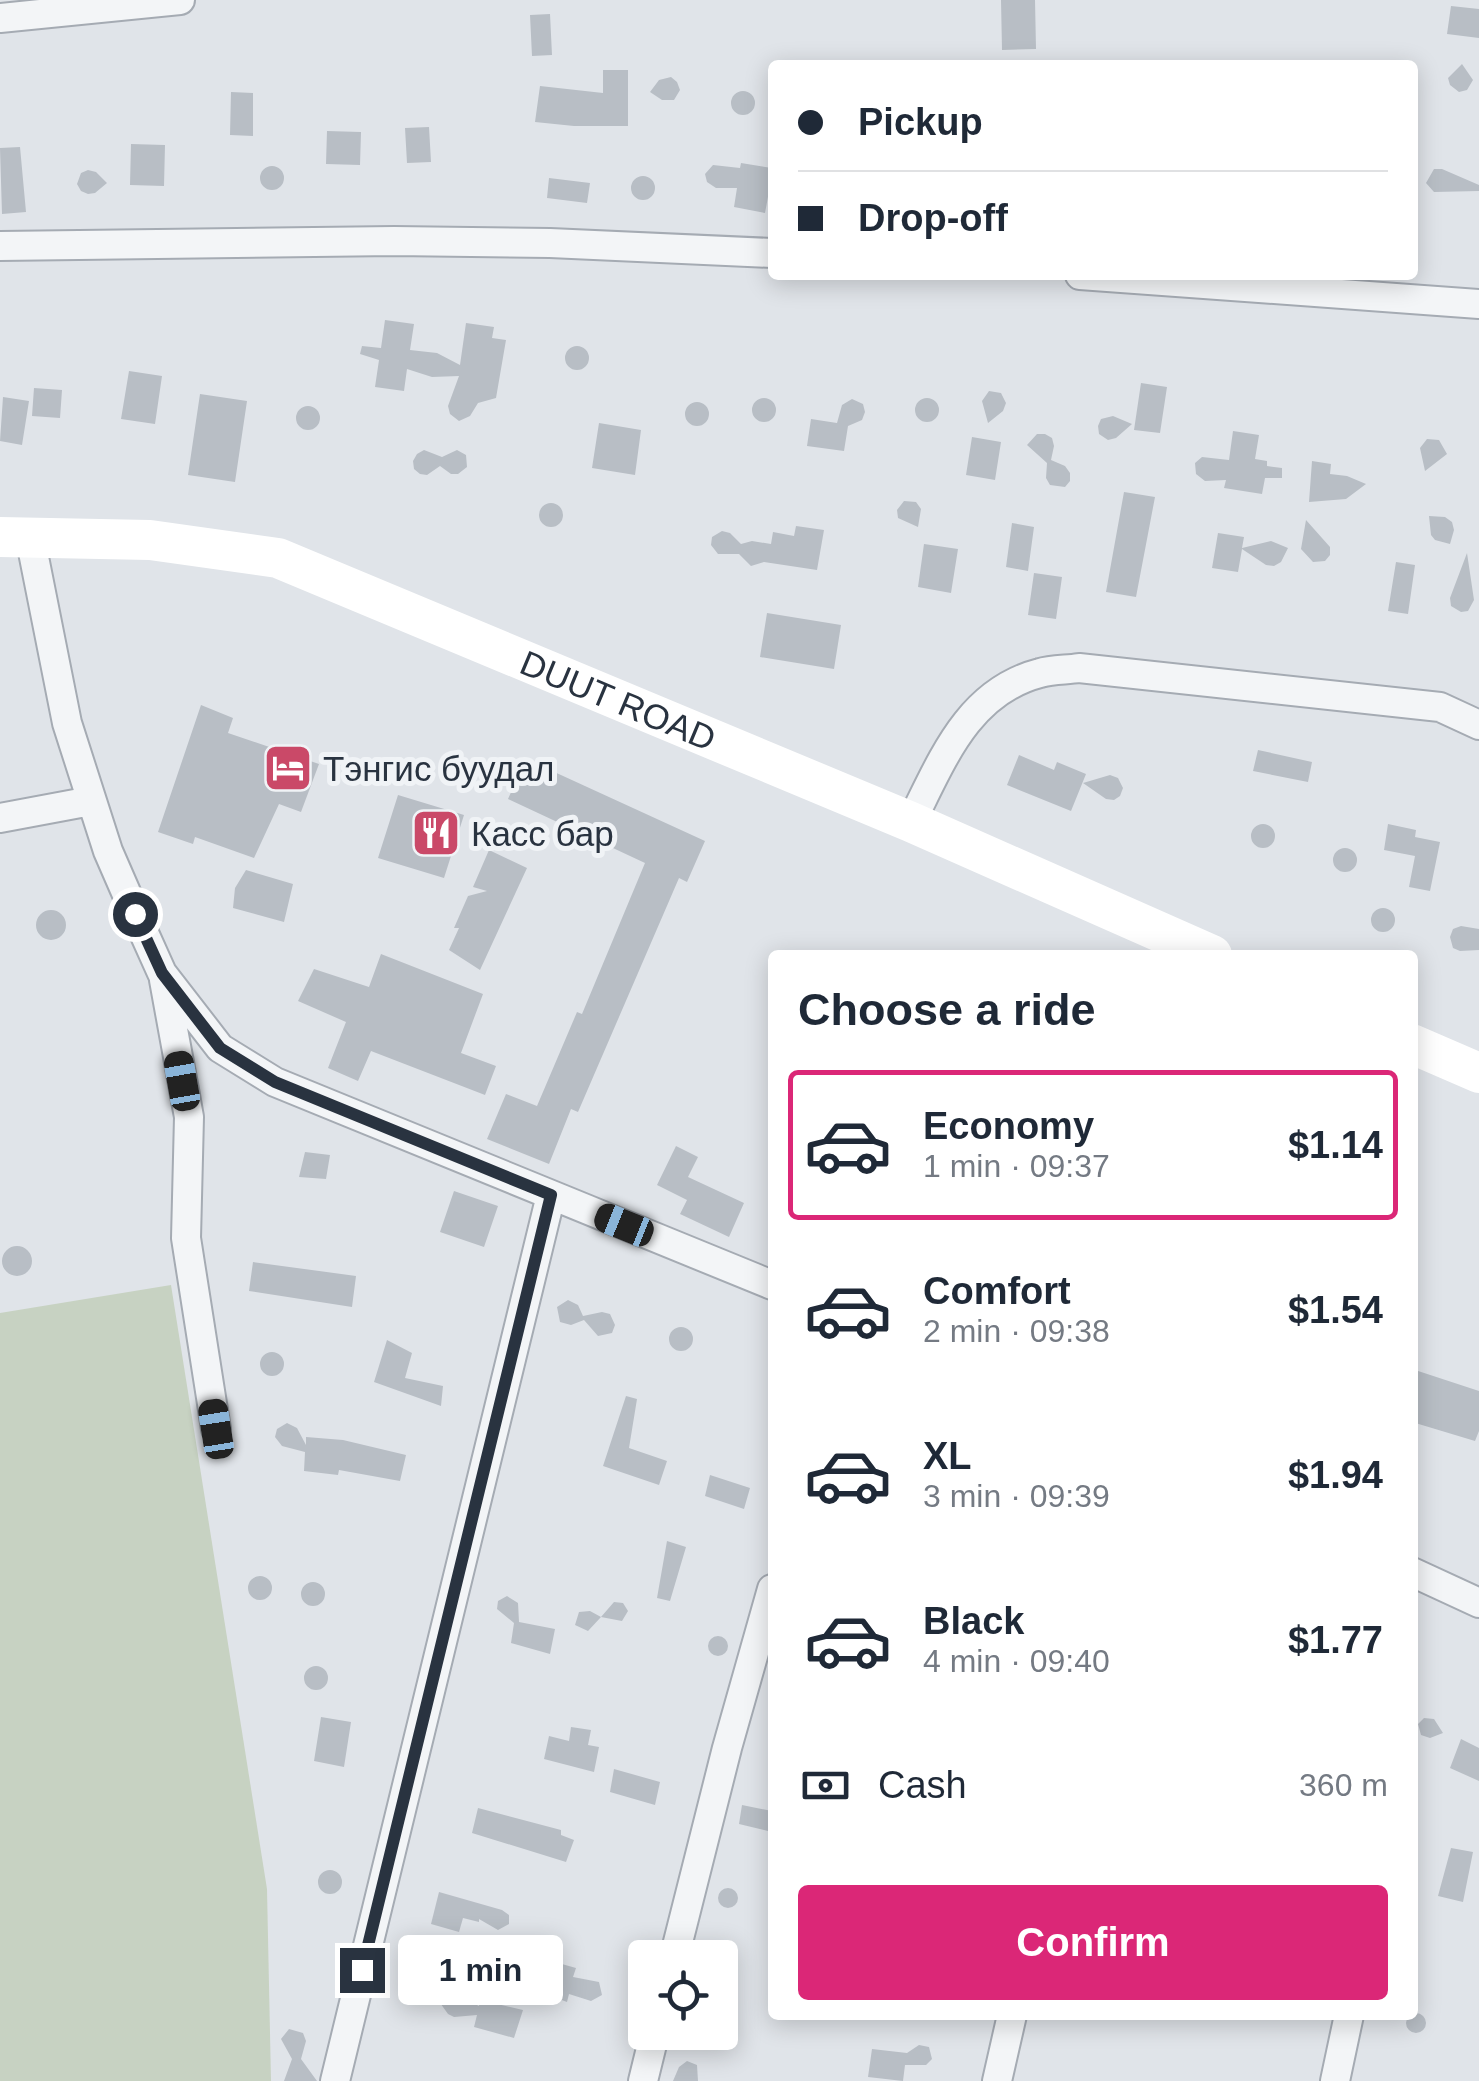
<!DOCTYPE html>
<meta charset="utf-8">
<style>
body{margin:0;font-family:Arial,sans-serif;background:#f2f2f3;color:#1f2937;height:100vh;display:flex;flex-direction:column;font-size:38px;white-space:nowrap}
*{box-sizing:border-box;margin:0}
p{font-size:32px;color:#747a83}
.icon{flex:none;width:55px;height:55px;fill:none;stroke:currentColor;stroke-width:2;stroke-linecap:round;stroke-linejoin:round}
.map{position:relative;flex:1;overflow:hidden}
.details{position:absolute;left:768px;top:950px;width:650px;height:1070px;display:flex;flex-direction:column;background:#fff;border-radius:10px;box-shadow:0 5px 25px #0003}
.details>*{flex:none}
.top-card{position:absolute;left:768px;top:60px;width:650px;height:220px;border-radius:10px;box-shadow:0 5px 25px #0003;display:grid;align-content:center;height:220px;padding:0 30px;background:#fff}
.fabs{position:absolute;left:628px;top:1940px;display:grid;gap:20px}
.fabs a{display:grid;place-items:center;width:110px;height:110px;border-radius:10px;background:#fff;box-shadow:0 5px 25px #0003;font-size:50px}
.end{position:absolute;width:45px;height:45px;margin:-22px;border:12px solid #293340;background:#fff;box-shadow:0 0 0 5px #fff}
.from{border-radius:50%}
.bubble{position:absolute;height:70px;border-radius:10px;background:#fff;box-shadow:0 5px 25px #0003;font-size:32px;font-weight:800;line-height:70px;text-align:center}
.car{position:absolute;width:30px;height:60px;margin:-30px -15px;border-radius:12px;box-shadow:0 0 8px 2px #0007;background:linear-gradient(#222 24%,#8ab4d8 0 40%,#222 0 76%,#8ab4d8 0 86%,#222 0)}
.top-card b{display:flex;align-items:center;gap:35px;height:95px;font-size:38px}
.top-card b+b{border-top:2px solid #e0e1e3}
.top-card i{width:25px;height:25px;background:#1f2937}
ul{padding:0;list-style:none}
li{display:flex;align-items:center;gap:30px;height:150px;margin:0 20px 15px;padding:0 10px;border:5px solid transparent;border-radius:10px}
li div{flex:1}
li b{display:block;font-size:38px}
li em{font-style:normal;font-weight:800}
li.selected{border-color:#db2777}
li>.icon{width:90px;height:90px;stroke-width:1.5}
h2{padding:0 30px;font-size:45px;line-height:120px}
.pay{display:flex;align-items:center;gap:25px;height:110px;padding:0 30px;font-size:38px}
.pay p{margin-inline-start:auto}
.cta{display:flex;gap:20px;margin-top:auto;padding:20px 30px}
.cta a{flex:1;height:115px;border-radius:10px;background:#db2777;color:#fff;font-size:40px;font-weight:800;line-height:115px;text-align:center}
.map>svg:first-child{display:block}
</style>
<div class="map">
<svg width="1479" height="2081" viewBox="0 0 1479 2081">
<rect width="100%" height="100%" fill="#e0e4e9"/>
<!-- green -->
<path fill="#c7d2c2" d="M 171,1285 L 267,1889 L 271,2081 L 0,2081 L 0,1313 Z"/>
<!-- building -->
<path fill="#b8bec5" d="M 1001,0 L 1035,0 L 1036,49 L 1002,50 Z
M 1451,6 L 1479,9 L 1479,38 L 1447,34 Z
M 550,14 L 552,55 L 532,56 L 530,15 Z
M 1462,64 L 1473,80 L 1467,90 L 1459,92 L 1450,85 L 1448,78 Z
M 603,70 L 628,70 L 628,126 L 574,126 L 535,122 L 540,86 L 603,93 Z
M 671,77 L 677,82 L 680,90 L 674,100 L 662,100 L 650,92 L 659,80 Z
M731 103a12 12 0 1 1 24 0a12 12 0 1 1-24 0Z
M 231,92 L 253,93 L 253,136 L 230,135 Z
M 429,127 L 431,162 L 407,163 L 405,128 Z
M 327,131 L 361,132 L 360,165 L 326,164 Z
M 131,144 L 165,145 L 164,186 L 130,185 Z
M 20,147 L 26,212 L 2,214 L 0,148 Z
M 741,163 L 772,168 L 772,186 L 770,186 L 765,213 L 734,207 L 737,188 L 716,188 L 707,182 L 705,174 L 713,165 L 740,168 Z
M260 178a12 12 0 1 1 24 0a12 12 0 1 1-24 0Z
M 1434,169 L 1442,169 L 1479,185 L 1479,191 L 1434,192 L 1426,183 Z
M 88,170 L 96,172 L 107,183 L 95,193 L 88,194 L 81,191 L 77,184 L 81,173 Z
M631 188a12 12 0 1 1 24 0a12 12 0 1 1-24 0Z
M 549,178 L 590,183 L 587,203 L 547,198 Z
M 385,320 L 414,324 L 410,350 L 437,353 L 460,365 L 466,323 L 494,327 L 492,338 L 506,340 L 496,398 L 478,403 L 470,416 L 459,421 L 450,414 L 448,406 L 459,376 L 432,377 L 407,369 L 404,391 L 375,387 L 379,360 L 360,354 L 362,346 L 381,348 Z
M565 358a12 12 0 1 1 24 0a12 12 0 1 1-24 0Z
M 129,371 L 162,376 L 155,424 L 121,419 Z
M 1141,383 L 1167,387 L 1160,433 L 1134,430 Z
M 34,388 L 62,390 L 60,418 L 32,416 Z
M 989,391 L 1001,393 L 1006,403 L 1003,411 L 988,423 L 982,401 Z
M 200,394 L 247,401 L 235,482 L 188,475 Z
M 3,397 L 29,401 L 22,445 L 0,441 Z
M915 410a12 12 0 1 1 24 0a12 12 0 1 1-24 0Z
M752 410a12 12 0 1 1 24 0a12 12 0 1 1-24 0Z
M 852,399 L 863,404 L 865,412 L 862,420 L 848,426 L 844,451 L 807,446 L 811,419 L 837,423 L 842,405 Z
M685 414a12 12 0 1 1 24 0a12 12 0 1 1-24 0Z
M296 418a12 12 0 1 1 24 0a12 12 0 1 1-24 0Z
M 1113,416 L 1132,424 L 1116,438 L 1108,440 L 1099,434 L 1098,426 L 1101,419 Z
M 599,423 L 641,430 L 635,475 L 592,468 Z
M 1233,431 L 1259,435 L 1255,459 L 1267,461 L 1267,466 L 1282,468 L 1282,478 L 1265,478 L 1262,494 L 1224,488 L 1226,480 L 1205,481 L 1196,474 L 1195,463 L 1202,457 L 1229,460 Z
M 1037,434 L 1045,434 L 1052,438 L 1054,446 L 1051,460 L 1065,466 L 1070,473 L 1070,481 L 1065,487 L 1050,485 L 1046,478 L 1047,463 L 1027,445 Z
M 972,437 L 1001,442 L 995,480 L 966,475 Z
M 1427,439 L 1439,440 L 1447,454 L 1425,471 L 1420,448 Z
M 424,450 L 442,457 L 457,450 L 466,455 L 467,467 L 458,474 L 451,474 L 440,466 L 427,475 L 420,474 L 414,469 L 413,461 L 417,454 Z
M 1312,461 L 1331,464 L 1330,474 L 1347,476 L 1366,484 L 1346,499 L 1309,502 Z
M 1124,492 L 1155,497 L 1136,597 L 1106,592 Z
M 904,501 L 916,502 L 921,509 L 918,527 L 898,518 L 897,510 Z
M539 515a12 12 0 1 1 24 0a12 12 0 1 1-24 0Z
M 1429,516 L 1445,517 L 1452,522 L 1454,530 L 1450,544 L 1435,540 L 1431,535 Z
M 1306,520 L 1330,547 L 1330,555 L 1325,561 L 1313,562 L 1301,549 Z
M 1012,523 L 1034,527 L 1028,571 L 1006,567 Z
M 796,526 L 824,530 L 817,570 L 764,562 L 751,566 L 739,554 L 718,554 L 711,545 L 712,537 L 722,531 L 730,533 L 741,544 L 752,541 L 771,544 L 773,532 L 794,536 Z
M 1218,533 L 1244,537 L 1242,548 L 1271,541 L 1288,548 L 1281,562 L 1274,566 L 1266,565 L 1242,549 L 1238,572 L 1212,568 Z
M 924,544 L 958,549 L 951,593 L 918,587 Z
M 1467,553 L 1474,600 L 1468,611 L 1461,612 L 1451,606 L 1450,598 Z
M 1396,562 L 1415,565 L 1408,614 L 1388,611 Z
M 1034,573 L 1062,577 L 1056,619 L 1028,615 Z
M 767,613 L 841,625 L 834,669 L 760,657 Z
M 201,705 L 233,718 L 228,733 L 319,764 L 301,812 L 279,804 L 254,858 L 195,837 L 193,844 L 158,832 Z
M 1258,750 L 1312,762 L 1308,782 L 1253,771 Z
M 1019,755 L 1054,770 L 1057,762 L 1086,774 L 1071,811 L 1007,785 Z
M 526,759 L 705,841 L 687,882 L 679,878 L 578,1112 L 571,1109 L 549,1164 L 487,1139 L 506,1094 L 537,1106 L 577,1012 L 582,1014 L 645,863 L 508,799 Z
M 1110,775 L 1118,778 L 1123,788 L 1120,796 L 1114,800 L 1106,799 L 1083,783 Z
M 398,795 L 464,815 L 444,878 L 378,858 Z
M1251 836a12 12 0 1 1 24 0a12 12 0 1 1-24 0Z
M 1388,824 L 1416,830 L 1415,837 L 1440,842 L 1430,891 L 1409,887 L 1415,856 L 1384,850 Z
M1333 860a12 12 0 1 1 24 0a12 12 0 1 1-24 0Z
M 489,850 L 527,868 L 480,970 L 449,950 L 459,928 L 454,928 L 468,896 L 487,891 L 473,887 Z
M 246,870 L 293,884 L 284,922 L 233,908 L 235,888 Z
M1371 920a12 12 0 1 1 24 0a12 12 0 1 1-24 0Z
M36 925a15 15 0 1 1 30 0a15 15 0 1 1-30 0Z
M 1461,926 L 1479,929 L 1479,950 L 1460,951 L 1453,948 L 1450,937 L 1453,929 Z
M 381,954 L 483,994 L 461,1053 L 496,1066 L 485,1095 L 371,1051 L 358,1081 L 328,1068 L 346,1022 L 298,1001 L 314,969 L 369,987 Z
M 676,1146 L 698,1157 L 688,1177 L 744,1203 L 729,1237 L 680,1214 L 687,1200 L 657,1185 Z
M 305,1152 L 330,1155 L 326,1179 L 299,1177 Z
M 454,1191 L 498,1206 L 484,1247 L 440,1232 Z
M2 1261a15 15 0 1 1 30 0a15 15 0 1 1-30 0Z
M 253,1262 L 356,1276 L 352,1307 L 249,1291 Z
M 568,1300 L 578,1305 L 583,1316 L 602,1312 L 610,1314 L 615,1325 L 612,1333 L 598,1336 L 584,1320 L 571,1325 L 560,1322 L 557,1307 Z
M669 1339a12 12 0 1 1 24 0a12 12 0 1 1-24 0Z
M 387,1340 L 412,1353 L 405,1378 L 443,1386 L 441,1406 L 374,1382 Z
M260 1364a12 12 0 1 1 24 0a12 12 0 1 1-24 0Z
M 1412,1369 L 1479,1391 L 1479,1431 L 1475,1441 L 1412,1422 Z
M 626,1396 L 637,1399 L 629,1448 L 667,1461 L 659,1485 L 603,1466 Z
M 287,1423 L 297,1428 L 306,1445 L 306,1437 L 343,1440 L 406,1455 L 400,1481 L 339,1470 L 338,1475 L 304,1471 L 305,1452 L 282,1446 L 275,1437 L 277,1429 Z
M 710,1475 L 750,1488 L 744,1509 L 705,1496 Z
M 667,1541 L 686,1547 L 670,1601 L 657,1598 Z
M248 1588a12 12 0 1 1 24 0a12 12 0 1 1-24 0Z
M301 1594a12 12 0 1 1 24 0a12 12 0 1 1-24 0Z
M 507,1596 L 518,1603 L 519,1622 L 555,1629 L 550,1654 L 511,1643 L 514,1623 L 497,1609 L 498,1601 Z
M 614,1602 L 623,1603 L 628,1611 L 622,1621 L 601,1617 L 588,1631 L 575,1625 L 579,1612 L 590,1611 L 601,1617 Z
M708 1646a10 10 0 1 1 20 0a10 10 0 1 1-20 0Z
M304 1678a12 12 0 1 1 24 0a12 12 0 1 1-24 0Z
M 321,1717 L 351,1722 L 344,1767 L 314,1761 Z
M 1424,1718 L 1434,1719 L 1443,1733 L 1430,1738 L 1421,1735 L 1418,1724 Z
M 571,1727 L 591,1730 L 588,1745 L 599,1747 L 594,1772 L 544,1759 L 549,1736 L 569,1741 Z
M 1461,1739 L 1479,1748 L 1479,1781 L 1450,1768 Z
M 614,1769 L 660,1782 L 655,1805 L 610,1792 Z
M 742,1805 L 772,1811 L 772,1832 L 739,1824 Z
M 478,1808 L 561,1830 L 561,1835 L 574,1840 L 566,1862 L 472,1833 Z
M 1451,1848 L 1473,1852 L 1463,1902 L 1438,1896 Z
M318 1882a12 12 0 1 1 24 0a12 12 0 1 1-24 0Z
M718 1898a10 10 0 1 1 20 0a10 10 0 1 1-20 0Z
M 439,1892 L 502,1910 L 509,1915 L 509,1924 L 498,1930 L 479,1919 L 479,1922 L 463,1918 L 459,1932 L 431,1924 Z
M 544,1959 L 576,1968 L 573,1977 L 599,1982 L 602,1995 L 591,2001 L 569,1994 L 567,2002 L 535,1990 L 537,1972 L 540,1972 Z
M 418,1982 L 428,1984 L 436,1997 L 424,2002 L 415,1999 L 412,1990 Z
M 458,1996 L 479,2006 L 480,2000 L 523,2010 L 514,2038 L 474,2027 L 477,2015 L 454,2017 L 448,2014 L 438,2000 Z
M1406 2023a10 10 0 1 1 20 0a10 10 0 1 1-20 0Z
M 289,2029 L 303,2033 L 306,2041 L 301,2059 L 317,2081 L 284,2081 L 292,2059 L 281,2039 Z
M715 2040a10 10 0 1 1 20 0a10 10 0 1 1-20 0Z
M 919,2045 L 929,2047 L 932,2059 L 926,2065 L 905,2065 L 903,2081 L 868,2077 L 872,2049 L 907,2053 Z
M 687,2061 L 697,2065 L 698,2081 L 673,2081 L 679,2067 Z"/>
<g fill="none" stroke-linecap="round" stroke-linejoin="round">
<!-- minor casing -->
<g stroke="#a5abb3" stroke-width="32">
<path id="minor" d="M 0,18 L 180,0
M 0,246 L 394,241 L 550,243 L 772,253
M 1080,275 L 1479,304
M 30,537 L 67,723 L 108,851 L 135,913 L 162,973 L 220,1048 L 275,1082 L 772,1285
M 0,818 L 91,801
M 911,822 C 942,761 967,692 1040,673 C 1052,669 1067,670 1079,668 L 1440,707 L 1479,725
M 164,980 L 189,1117 L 186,1238 L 216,1429
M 1412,1572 L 1479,1603
M 674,1958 L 727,1748 L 772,1589
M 335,2081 L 551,1195
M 643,2081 L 655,2032
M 997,2081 L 1012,2015
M 1335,2081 L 1349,2015"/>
</g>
<!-- minor -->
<use href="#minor" stroke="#f3f5f7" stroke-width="28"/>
<!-- secondary -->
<g stroke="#fff" stroke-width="40">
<path id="s1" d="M 0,537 L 150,540 L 278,558 L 911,822 L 1212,955"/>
<path d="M 1412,1044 L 1479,1073"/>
</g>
</g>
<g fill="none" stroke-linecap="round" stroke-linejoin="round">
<!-- route -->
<path stroke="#293340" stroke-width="12" d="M 135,914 L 162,973 L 220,1048 L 275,1082 L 551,1195 L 362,1970"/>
</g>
<!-- icons -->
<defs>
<g id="hotel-square" transform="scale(2.5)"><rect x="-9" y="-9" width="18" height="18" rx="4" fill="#ca4968" stroke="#f0f3f6"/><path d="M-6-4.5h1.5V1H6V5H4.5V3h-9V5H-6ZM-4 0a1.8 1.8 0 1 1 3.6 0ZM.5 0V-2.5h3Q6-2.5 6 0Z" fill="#fff"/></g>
<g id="restaurant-square" transform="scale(2.5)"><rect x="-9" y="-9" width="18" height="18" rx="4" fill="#ca4968" stroke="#f0f3f6"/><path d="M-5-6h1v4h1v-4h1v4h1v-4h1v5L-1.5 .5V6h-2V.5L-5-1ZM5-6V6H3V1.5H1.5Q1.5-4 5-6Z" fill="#fff"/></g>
</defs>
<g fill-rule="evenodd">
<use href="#hotel-square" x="288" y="768"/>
<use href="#restaurant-square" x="436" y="833"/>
</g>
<g text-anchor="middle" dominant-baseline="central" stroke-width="10" stroke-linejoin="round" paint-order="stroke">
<!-- street labels -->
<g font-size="35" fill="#293340" stroke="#f0f3f6">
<text stroke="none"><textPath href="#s1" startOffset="648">DUUT ROAD</textPath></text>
</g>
<!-- poi labels -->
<g font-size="35" fill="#293340" stroke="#f0f3f6" text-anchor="start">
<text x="323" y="768">Тэнгис буудал</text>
<text x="471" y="833">Касс бар</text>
</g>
</g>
</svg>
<div class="fabs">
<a><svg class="icon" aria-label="locate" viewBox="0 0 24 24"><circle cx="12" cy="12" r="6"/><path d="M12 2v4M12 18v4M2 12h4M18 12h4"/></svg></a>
</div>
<i class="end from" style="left:135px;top:914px"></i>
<i class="end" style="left:362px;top:1970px"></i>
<div class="bubble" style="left:398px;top:1935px;width:165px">1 min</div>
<i class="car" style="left:182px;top:1081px;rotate:350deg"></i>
<i class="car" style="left:624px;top:1225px;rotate:292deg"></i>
<i class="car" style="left:216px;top:1429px;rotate:351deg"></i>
<div class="top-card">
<b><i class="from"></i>Pickup</b>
<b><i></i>Drop-off</b>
</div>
<section class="details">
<h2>Choose a ride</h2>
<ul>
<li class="selected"><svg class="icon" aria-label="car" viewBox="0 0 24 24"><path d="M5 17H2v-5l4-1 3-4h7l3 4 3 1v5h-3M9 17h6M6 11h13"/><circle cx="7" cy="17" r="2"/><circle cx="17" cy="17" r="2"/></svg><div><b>Economy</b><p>1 min · 09:37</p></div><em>$1.14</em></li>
<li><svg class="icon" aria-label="car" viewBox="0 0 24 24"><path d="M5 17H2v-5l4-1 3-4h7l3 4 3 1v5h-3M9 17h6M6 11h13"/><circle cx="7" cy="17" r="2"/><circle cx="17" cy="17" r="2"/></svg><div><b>Comfort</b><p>2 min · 09:38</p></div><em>$1.54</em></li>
<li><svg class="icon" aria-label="car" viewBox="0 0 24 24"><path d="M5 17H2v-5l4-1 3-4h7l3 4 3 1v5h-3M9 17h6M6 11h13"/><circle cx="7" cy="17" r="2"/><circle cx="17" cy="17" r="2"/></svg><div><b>XL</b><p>3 min · 09:39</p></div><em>$1.94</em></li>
<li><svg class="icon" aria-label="car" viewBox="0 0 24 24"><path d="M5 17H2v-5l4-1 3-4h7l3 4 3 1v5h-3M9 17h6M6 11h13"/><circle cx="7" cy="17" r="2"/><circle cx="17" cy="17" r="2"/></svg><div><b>Black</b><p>4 min · 09:40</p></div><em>$1.77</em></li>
</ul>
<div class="pay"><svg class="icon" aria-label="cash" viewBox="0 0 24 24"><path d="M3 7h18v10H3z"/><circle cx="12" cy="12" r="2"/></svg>Cash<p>360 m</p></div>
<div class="cta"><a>Confirm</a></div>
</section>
</div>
